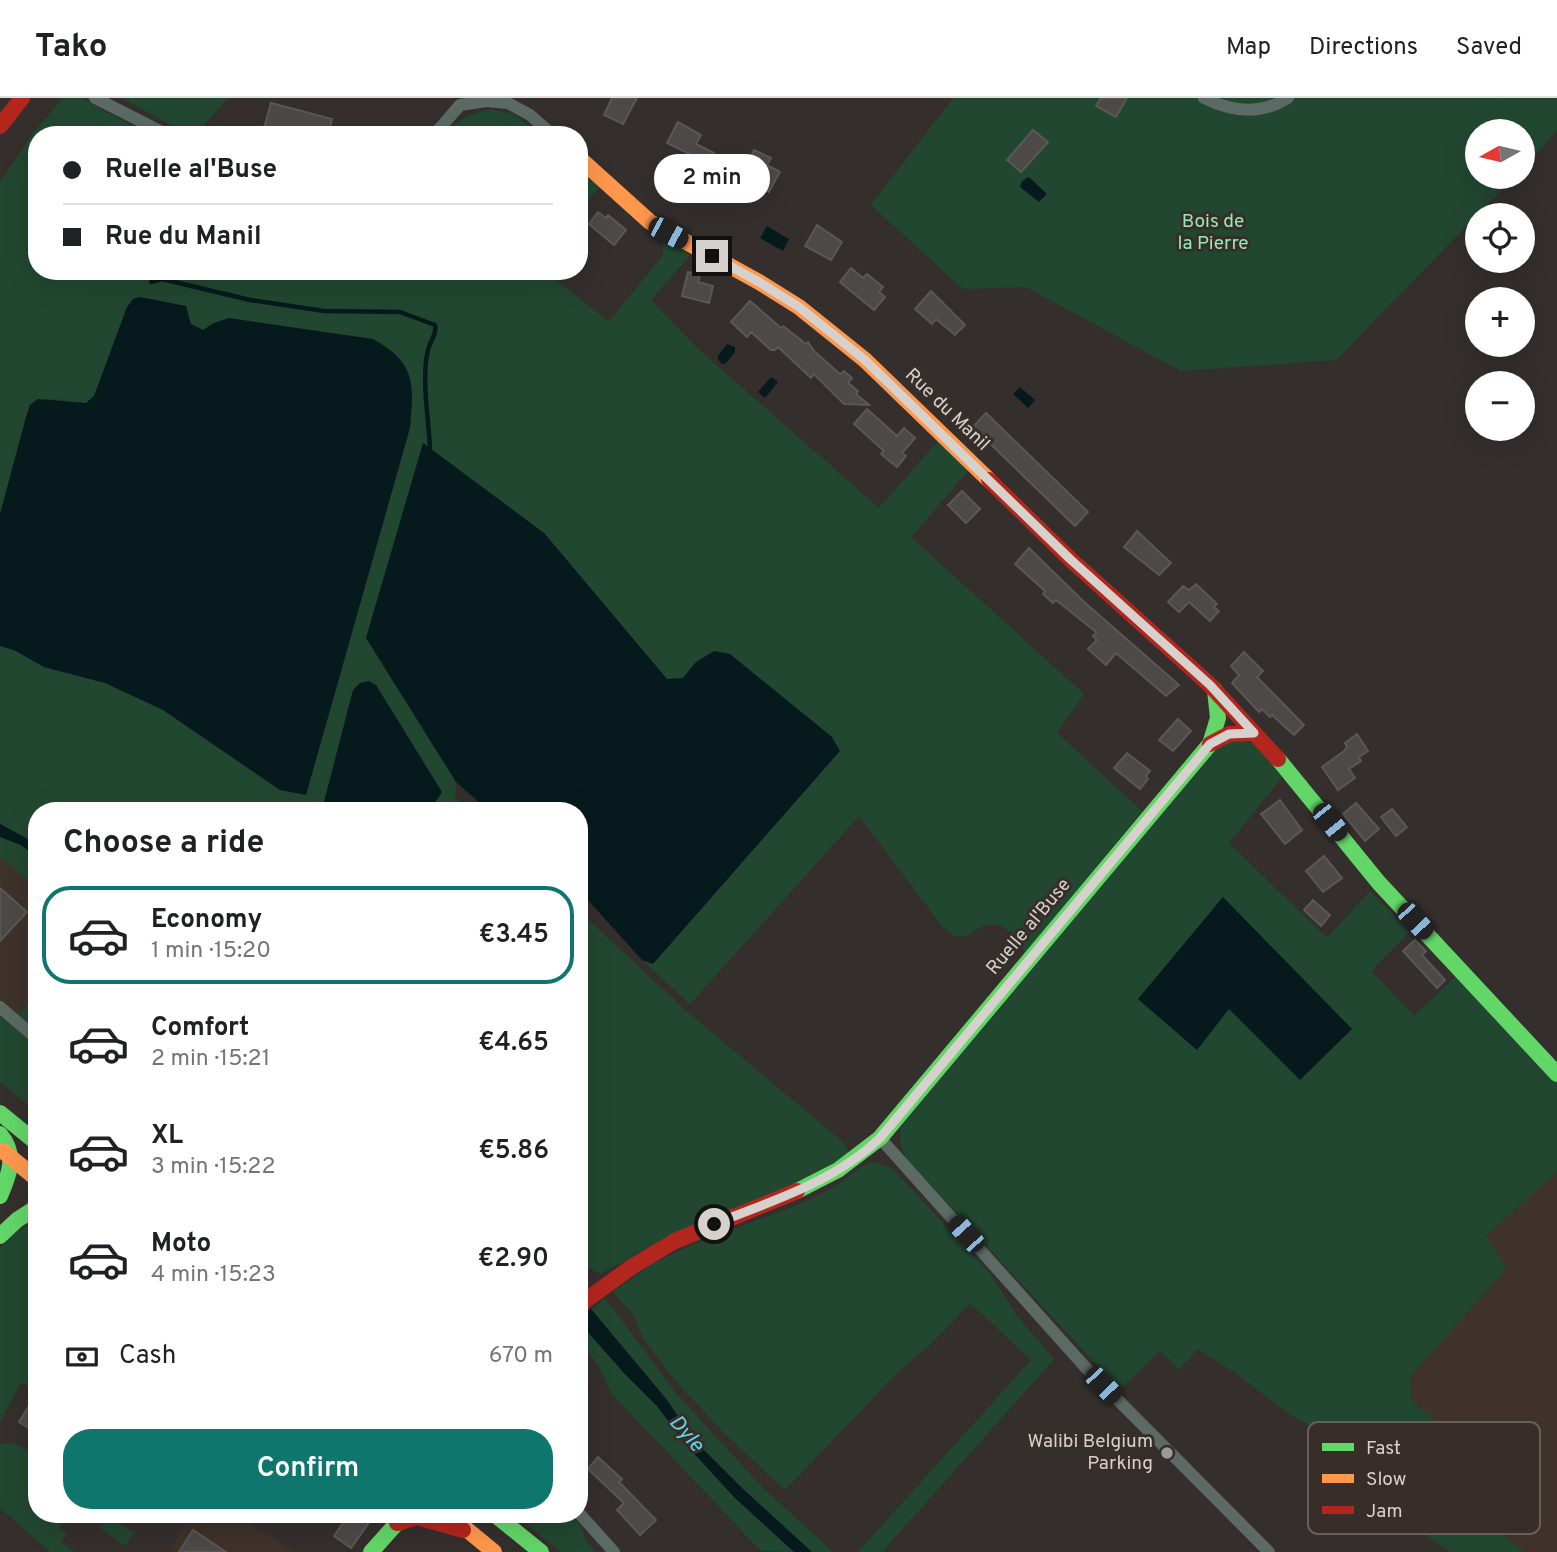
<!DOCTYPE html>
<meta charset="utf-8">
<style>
body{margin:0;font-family:Overpass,sans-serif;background:#f2f2f2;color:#202124;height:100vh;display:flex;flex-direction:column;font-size:26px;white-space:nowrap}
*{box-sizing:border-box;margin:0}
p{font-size:23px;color:#757577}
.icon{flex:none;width:38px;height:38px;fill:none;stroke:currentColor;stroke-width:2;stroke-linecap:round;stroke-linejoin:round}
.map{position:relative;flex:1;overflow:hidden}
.side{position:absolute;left:28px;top:704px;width:560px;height:721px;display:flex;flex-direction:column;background:#fff;border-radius:28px;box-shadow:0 7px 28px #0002}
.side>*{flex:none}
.banner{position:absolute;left:28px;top:28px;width:560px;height:154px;border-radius:28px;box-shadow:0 7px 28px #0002;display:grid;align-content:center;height:154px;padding:0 35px;background:#fff}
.needle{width:46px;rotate:262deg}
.tools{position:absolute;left:1465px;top:21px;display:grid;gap:14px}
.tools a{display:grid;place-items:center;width:70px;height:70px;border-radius:50%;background:#fff;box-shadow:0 7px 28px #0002;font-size:35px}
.end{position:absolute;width:32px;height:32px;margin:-16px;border:9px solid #d7d1ce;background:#111;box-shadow:0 0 0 4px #111}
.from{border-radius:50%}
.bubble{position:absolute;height:49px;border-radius:24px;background:#fff;box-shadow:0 7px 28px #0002;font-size:23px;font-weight:600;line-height:49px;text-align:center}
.car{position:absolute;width:21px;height:42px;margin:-21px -10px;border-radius:9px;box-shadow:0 0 5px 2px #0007;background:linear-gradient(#222 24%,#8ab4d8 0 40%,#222 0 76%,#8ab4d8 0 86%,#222 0)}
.banner b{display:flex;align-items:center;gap:24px;height:66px;font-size:26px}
.banner b+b{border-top:2px solid #e0e0e0}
.banner i{width:18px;height:18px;background:#202124}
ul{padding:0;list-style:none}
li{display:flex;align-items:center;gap:21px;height:98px;margin:0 14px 10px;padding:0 21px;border:4px solid transparent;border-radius:28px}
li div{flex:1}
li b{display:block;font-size:26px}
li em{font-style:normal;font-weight:600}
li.selected{border-color:#0f766e}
li>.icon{width:63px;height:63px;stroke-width:1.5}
h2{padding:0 35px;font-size:32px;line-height:84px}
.pay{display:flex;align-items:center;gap:18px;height:77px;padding:0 35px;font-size:26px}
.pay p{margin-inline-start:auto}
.cta{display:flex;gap:14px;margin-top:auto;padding:14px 35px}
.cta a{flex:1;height:80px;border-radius:28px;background:#0f766e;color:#fff;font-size:28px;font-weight:600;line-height:80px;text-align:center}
header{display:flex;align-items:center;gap:42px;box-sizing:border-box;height:98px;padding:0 35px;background:#fff;border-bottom:2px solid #e0e0e0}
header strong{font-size:33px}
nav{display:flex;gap:38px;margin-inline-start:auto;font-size:24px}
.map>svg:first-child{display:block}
</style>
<header>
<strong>Tako</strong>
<nav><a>Map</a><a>Directions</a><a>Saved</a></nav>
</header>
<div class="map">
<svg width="1557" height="1454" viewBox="0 0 1557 1454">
<rect width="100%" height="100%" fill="#342f2d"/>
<!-- built -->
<path fill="#3e322a" d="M 0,759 L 37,791 L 37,896 L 10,925 L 0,917 Z
M 1557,1074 L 1557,1454 L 1524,1454 L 1457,1397 L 1485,1362 L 1412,1303 L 1410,1279 L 1506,1171 L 1486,1138 Z
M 191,1416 L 235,1416 L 295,1454 L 168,1454 Z"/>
<!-- green -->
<path fill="#224730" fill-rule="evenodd" d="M 63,0 L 81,0 L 150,37 L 37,37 L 37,173 L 545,173 L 609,224 L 663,157 L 663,140 L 690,157 L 651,202 L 696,249 L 879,410 L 938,343 L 969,372 L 911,439 L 1084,596 L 1057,635 L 1142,713 L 1025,855 C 1010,828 994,816 967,838 L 955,838 L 942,828 L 859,718 L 690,906 L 642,862 L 653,866 L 696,564 L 683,581 L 667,581 L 544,435 L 423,345 L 456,684 L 455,700 L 469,712 L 430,712 L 442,694 L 353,592 L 322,712 L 37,712 L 37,746 L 0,726 L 0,548 L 14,552 L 44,569 L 105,585 L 163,612 L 280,692 L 214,225 L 203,232 L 140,199 L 133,201 L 127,209 L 94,298 L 86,305 C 68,304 46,296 30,307 L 0,416 L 0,84 L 32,36 Z
M 122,0 L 228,0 L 195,37 L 189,37 Z
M 953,0 L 1557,0 L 1557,33 L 1523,70 L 1522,33 L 1477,33 L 1477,79 L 1514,79 L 1336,262 L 1181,273 L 1026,189 L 963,191 L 871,107 Z
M 491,11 L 513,16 L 542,37 L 442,37 C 456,23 471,15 491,11 Z
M 579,69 L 601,87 L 579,114 Z
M 1242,641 L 1255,647 L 1283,678 L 1229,745 L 1327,840 L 1370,793 L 1409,834 L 1371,873 L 1414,918 L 1456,878 L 1557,982 L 1557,1074 L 1486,1138 L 1507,1170 L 1410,1279 L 1412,1303 L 1485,1363 L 1457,1398 L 1524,1454 L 1451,1454 L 1396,1417 L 1412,1393 L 1374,1367 L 1288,1315 L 1234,1274 L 1198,1251 L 1179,1272 L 1160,1252 L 1120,1292 L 906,1061 L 900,1044 L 901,1028 L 1217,645 ZM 1229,910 L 1352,931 L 1300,981 Z
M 0,739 L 21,747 L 37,759 L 37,791 L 0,759 Z
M 579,813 L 684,911 L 845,1046 L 850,1057 L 825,1074 L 651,1148 L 600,1176 L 587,1169 L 579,1160 Z
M 37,896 L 37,1014 L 0,984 L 0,917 L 10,925 Z
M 875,1064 L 893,1071 L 992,1178 L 1017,1218 L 1054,1261 L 882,1454 L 858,1454 L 1031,1262 L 970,1205 L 932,1245 L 898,1274 L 785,1392 L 724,1335 L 674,1281 L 644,1241 L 632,1215 L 613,1194 L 652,1166 L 694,1146 L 798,1107 L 833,1090 L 866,1066 Z
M 33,1123 L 37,1124 L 37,1294 L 21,1284 L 0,1324 L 0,1150 L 16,1134 Z
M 605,1200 L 675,1294 L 703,1325 L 764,1391 L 833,1454 L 812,1454 L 743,1391 L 694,1342 L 667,1302 L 591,1211 Z
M 579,1224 L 624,1275 L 657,1308 L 687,1348 L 735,1400 L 794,1454 L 761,1453 L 611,1295 L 598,1267 L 579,1242 Z
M 13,1345 L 37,1357 L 37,1416 L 68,1416 L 59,1430 L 67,1436 L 61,1444 L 75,1454 L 50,1454 L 0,1410 L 0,1346 Z
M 514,1416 C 531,1416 571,1410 579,1426 C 588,1441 581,1440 597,1454 L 561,1454 Z
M 109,1419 L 134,1435 L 125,1448 L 100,1430 Z"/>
<!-- water -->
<path fill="#061a1d" d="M 1029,79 L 1047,96 L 1039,104 L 1020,89 L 1022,83 Z
M 767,128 L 789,141 L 783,153 L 760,140 Z
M 140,199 L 186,208 L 191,226 L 203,232 L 214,225 L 229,220 L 373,241 C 416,265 414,285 410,330 L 306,697 L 280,692 L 163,612 L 105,585 L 44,569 L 14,552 L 0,548 L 0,416 L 26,319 L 30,307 L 38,301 L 86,305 L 94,298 L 127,209 L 133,201 Z
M 727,246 L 735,249 L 735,254 L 726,265 L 722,266 L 718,262 L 718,258 Z
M 771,279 L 778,284 L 765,300 L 758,294 Z
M 1020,289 L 1035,302 L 1028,310 L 1013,296 Z
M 423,345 L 544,435 L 667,581 L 683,580 L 696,564 L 714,553 L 730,556 L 832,639 L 840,653 L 653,866 L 642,862 L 579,792 L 579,712 L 488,712 L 456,684 L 366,540 Z
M 369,583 L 376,587 L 442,694 L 430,712 L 322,712 L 353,592 L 360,585 Z
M 0,726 L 37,746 L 37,759 L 21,747 L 0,739 Z
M 1223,799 L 1352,931 L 1300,982 L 1229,911 L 1197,952 L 1138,901 Z
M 591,1211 L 667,1302 L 694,1342 L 743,1391 L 812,1454 L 794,1454 L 735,1400 L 687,1348 L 657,1308 L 624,1275 L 579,1224 L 579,1219 Z"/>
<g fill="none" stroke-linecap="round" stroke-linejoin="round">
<!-- stream -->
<path stroke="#061a1d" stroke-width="4.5" d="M 151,184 L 162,181 L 250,202 L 324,213 L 400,214 L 435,227 C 437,237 430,243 428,252 C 421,281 429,322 430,351"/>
</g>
<!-- building -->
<path fill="#4d4948" stroke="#5b5755" stroke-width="2" d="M 612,0 L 637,0 L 623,26 L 604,17 Z
M 1101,0 L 1127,0 L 1116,19 L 1096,8 Z
M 271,5 L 332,21 L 328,37 L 262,37 Z
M 678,24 L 701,37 L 696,46 L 714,55 L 712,59 L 729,69 L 714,95 L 699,86 L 704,76 L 695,71 L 700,61 L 667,45 Z
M 1033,32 L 1048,44 L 1021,74 L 1007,62 Z
M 754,52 L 771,60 L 767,67 L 780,74 L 769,94 L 741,80 Z
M 598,114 L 606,120 L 608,117 L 626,132 L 614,147 L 589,126 Z
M 817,127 L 842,144 L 831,162 L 805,148 Z
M 851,170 L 863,180 L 867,176 L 883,189 L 879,194 L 885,199 L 874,212 L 840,184 Z
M 688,174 L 700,177 L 698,184 L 713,188 L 709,205 L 682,198 Z
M 931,193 L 965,227 L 955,237 L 936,221 L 932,226 L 915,211 Z
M 750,203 L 781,230 L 783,228 L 806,246 L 808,244 L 814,253 L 840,276 L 844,273 L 852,280 L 848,285 L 858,293 L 856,296 L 869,307 L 844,306 L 814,276 L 811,280 L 778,249 L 775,252 L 771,252 L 751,234 L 747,239 L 731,224 Z
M 867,311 L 897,338 L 904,330 L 915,340 L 902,355 L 906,358 L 897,369 L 881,356 L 884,353 L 854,326 Z
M 986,315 L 1088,414 L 1075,428 L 973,329 Z
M 962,393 L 980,411 L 966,425 L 948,407 Z
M 1137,433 L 1171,465 L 1159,477 L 1124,449 Z
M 1029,450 L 1083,503 L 1179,587 L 1166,598 L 1116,555 L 1106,567 L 1088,551 L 1097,542 L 1093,538 L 1096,534 L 1056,502 L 1053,505 L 1043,496 L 1045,493 L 1015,466 Z
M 1196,486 L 1217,506 L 1214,509 L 1219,513 L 1210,523 L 1189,504 L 1179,514 L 1168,504 L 1183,488 L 1189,492 Z
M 1244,554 L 1263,573 L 1257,579 L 1304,627 L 1294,637 L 1272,617 L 1270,619 L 1262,611 L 1259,614 L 1232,585 L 1239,577 L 1231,568 Z
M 1178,621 L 1191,633 L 1173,653 L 1159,642 Z
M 1357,636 L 1368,653 L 1359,659 L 1361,663 L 1349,671 L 1355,680 L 1338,692 L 1322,669 L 1344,653 L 1347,649 L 1345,645 Z
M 1127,655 L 1150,673 L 1146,678 L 1148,681 L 1140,691 L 1114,670 Z
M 1280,702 L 1302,732 L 1285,746 L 1261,716 Z
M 1356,705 L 1379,731 L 1365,743 L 1343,716 Z
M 1392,711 L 1407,729 L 1396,738 L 1381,719 Z
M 1324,758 L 1342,780 L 1323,794 L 1306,773 Z
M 0,790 L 27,814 L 0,843 Z
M 1313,802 L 1330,817 L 1321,828 L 1304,812 Z
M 1415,842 L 1426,853 L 1422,857 L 1445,882 L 1437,890 L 1403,853 Z
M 37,1295 L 37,1335 L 19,1324 Z
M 598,1359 L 622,1381 L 619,1384 L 656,1422 L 640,1437 L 617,1412 L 624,1405 L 588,1371 Z
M 349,1416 L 375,1416 L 351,1450 L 334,1438 Z
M 193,1432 L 226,1454 L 179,1454 Z"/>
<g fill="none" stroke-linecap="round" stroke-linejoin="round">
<!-- street -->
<path stroke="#5b6a65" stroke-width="12" d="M 95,0 L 168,37
M 1204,0 C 1232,14 1261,17 1288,0
M 434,37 L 460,7 L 486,3 L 508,5 L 530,17 L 553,37
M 0,909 L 37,941
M 880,1040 L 1086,1270 L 1269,1454
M 579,1415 L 614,1454"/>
<!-- fast -->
<path stroke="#63d668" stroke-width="16" d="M 1278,661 L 1379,785 L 1557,976
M 0,1015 L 37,1045
M 0,1036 C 17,1057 10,1075 0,1098
M 797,1093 L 838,1072 L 880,1040 L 1210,646 L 1218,620 L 1215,592
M 0,1138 L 17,1122 L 37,1109
M 494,1416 L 541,1454
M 371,1454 L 397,1425 L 400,1416"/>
<!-- slow -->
<path stroke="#ff974d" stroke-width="16" d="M 579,60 L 650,124 L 759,184 L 799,209 L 865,262 L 989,382
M 3,1053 L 37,1081
M 448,1416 L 494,1454"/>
<!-- jam -->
<path stroke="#b3261e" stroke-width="16" d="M 0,28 L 22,0
M 989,382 L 1070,461 L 1210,587 L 1278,661
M 1210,646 L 1229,636 L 1254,635
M 579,1207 L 633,1168 L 675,1143 L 797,1093
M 397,1425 L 417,1419 L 463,1432"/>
</g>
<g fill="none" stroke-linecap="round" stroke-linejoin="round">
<!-- route -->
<path stroke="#d7d1ce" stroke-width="9" d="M 712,158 L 759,184 L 799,209 L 865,262 L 1070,461 L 1210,587 L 1254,635 L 1229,636 L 1210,646 L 880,1040 C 834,1084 772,1103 714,1126"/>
</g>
<!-- markers -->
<circle fill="#9e9896" stroke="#372e2a" stroke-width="2.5" cx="1167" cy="1355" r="7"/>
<g text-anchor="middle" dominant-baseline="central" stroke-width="6" stroke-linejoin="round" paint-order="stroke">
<!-- park labels -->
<g font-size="19" fill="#97eab6" stroke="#372e2a">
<text x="1213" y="124">Bois de<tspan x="1213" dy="22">la Pierre</tspan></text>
</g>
<!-- street labels -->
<g font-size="19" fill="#d7d1ce" stroke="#372e2a">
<text transform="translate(947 312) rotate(44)">Rue du Manil</text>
<text transform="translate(1029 829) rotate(-50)">Ruelle al'Buse</text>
</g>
<!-- poi labels -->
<g font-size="19" fill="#d7d1ce" stroke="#372e2a" text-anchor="end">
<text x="1153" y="1344">Walibi Belgium<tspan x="1153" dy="22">Parking</tspan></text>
</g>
<!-- water labels -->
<g font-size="21" font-style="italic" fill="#61d9e9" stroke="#372e2a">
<text transform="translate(686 1336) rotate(49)">Dyle</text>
</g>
</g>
<!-- legend -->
<rect x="1308" y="1324" width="232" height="112" rx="10" fill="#372e2a" stroke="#675f5b" stroke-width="2"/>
<rect x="1322" y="1345" width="32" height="8" fill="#63d668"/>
<rect x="1322" y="1376" width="32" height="9" fill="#ff974d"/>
<rect x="1322" y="1408" width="32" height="8" fill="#b3261e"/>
<g font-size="19" fill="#d7d1ce">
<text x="1366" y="1356">Fast</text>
<text x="1366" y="1387">Slow</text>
<text x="1366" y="1419">Jam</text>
</g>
</svg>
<div class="tools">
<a><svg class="needle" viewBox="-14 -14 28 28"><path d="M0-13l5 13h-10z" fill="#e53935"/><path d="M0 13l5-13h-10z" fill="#757577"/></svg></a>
<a><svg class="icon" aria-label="locate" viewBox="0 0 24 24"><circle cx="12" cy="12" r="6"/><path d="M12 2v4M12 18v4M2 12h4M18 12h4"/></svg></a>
<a>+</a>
<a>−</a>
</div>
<i class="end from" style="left:714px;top:1126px"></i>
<i class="end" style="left:712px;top:158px"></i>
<div class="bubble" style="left:654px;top:56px;width:116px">2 min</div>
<i class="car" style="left:668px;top:135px;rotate:118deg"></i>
<i class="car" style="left:1330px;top:724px;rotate:141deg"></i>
<i class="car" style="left:1415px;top:823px;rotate:137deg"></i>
<i class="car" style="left:966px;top:1136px;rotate:318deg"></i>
<i class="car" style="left:1103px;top:1287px;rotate:136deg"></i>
<div class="banner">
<b><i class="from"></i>Ruelle al'Buse</b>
<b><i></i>Rue du Manil</b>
</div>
<section class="side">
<h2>Choose a ride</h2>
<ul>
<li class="selected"><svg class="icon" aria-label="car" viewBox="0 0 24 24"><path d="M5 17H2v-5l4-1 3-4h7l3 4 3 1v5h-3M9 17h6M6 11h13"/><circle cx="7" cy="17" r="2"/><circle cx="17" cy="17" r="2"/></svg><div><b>Economy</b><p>1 min · 15:20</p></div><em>€3.45</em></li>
<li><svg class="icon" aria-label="car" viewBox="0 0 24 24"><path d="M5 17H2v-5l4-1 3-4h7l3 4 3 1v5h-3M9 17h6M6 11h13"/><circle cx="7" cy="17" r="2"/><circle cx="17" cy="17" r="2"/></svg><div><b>Comfort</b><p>2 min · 15:21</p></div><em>€4.65</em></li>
<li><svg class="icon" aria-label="car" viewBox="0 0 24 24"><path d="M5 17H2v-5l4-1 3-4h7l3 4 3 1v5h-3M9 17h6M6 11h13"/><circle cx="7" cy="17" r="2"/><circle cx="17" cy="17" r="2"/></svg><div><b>XL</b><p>3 min · 15:22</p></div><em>€5.86</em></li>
<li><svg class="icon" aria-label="car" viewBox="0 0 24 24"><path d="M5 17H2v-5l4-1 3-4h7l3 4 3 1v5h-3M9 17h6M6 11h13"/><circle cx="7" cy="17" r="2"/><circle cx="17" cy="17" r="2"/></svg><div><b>Moto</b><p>4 min · 15:23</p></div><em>€2.90</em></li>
</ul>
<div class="pay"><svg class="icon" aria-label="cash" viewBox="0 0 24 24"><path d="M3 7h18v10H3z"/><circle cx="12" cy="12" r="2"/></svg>Cash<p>670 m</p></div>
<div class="cta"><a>Confirm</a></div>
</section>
</div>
